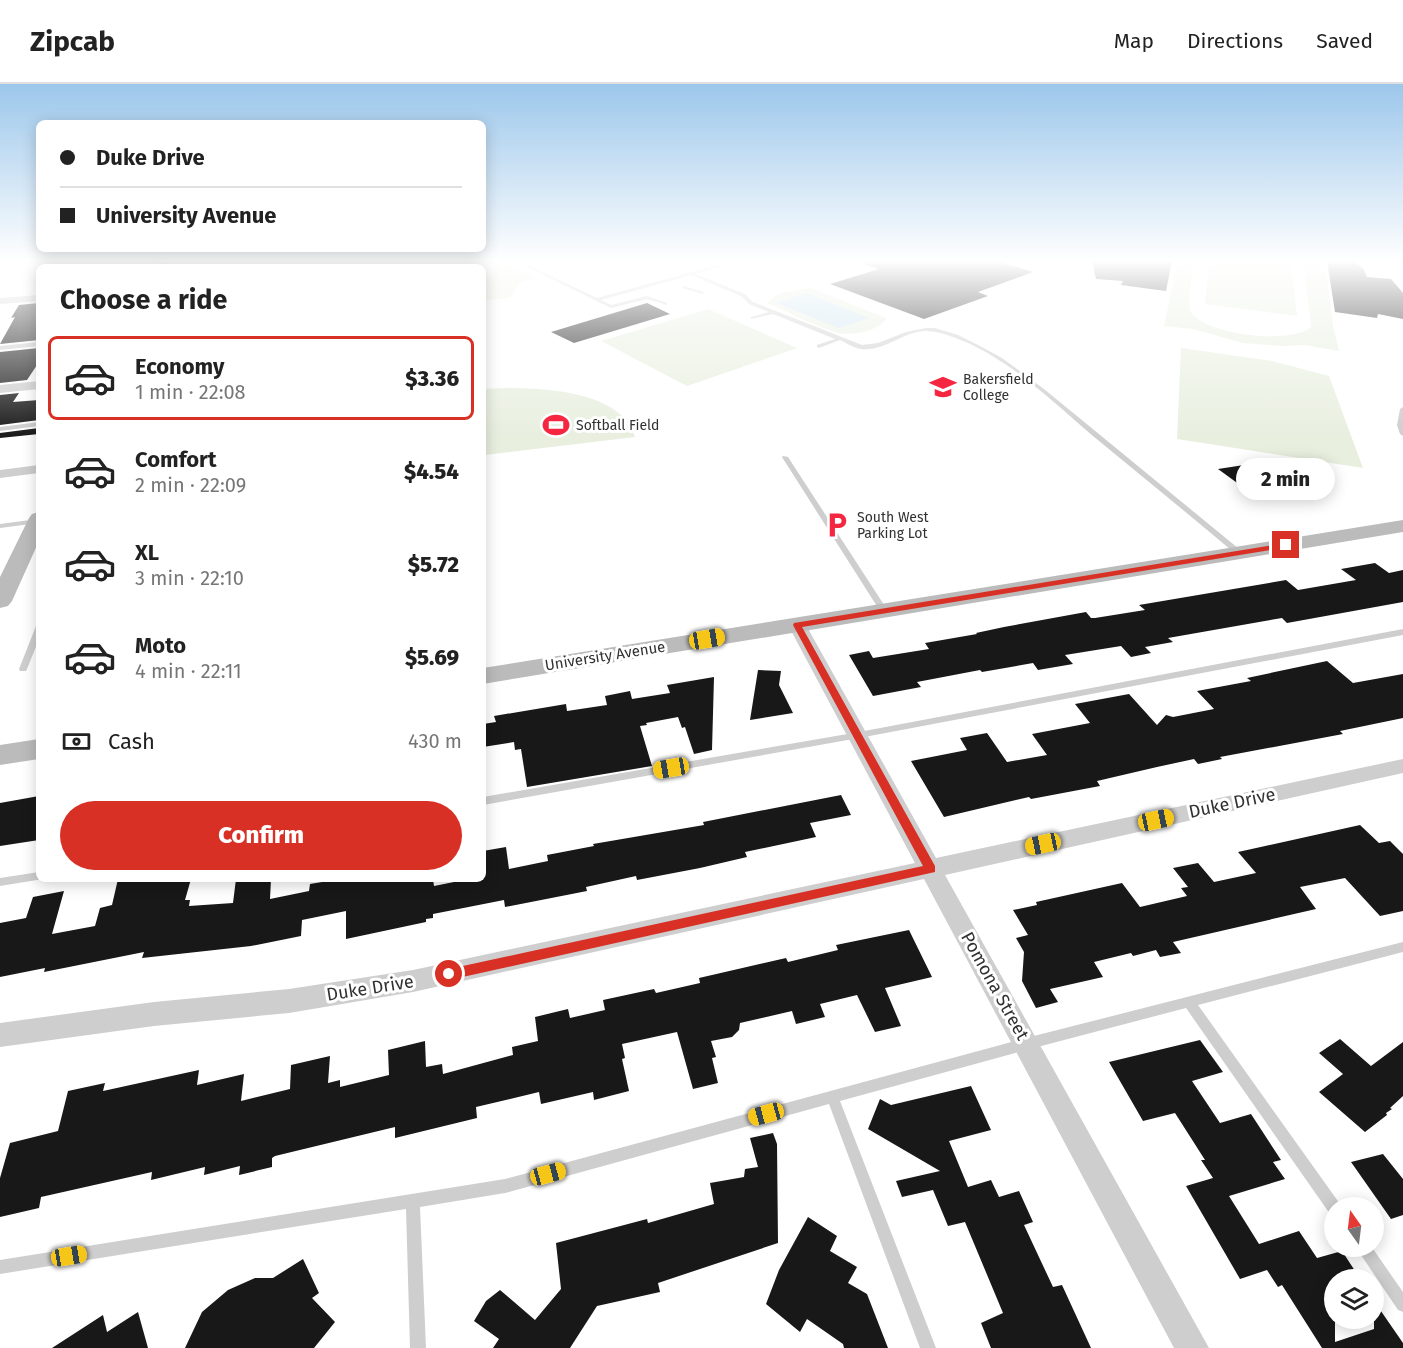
<!DOCTYPE html>
<meta charset="utf-8">
<style>
body{margin:0;font-family:"Fira Sans",sans-serif;background:#f6f6f6;color:#222;height:100vh;display:flex;flex-direction:column;font-size:22px;white-space:nowrap}
*{box-sizing:border-box;margin:0}
p{font-size:20px;color:#767676}
.icon{flex:none;width:33px;height:33px;fill:none;stroke:currentColor;stroke-width:2;stroke-linecap:round;stroke-linejoin:round}
.map{position:relative;flex:1;overflow:hidden}
.details{position:absolute;left:36px;top:180px;width:450px;height:618px;display:flex;flex-direction:column;background:#fff;border-radius:9px;box-shadow:0 3px 15px #0003}
.details>*{flex:none}
.guide{position:absolute;left:36px;top:36px;width:450px;height:132px;border-radius:9px;box-shadow:0 3px 15px #0003;display:grid;align-content:center;height:132px;padding:0 24px;background:#fff}
.needle{width:39px;rotate:346deg}
.buttons{position:absolute;left:1324px;top:1113px;display:grid;gap:12px}
.buttons a{display:grid;place-items:center;width:60px;height:60px;border-radius:50%;background:#fff;box-shadow:0 3px 15px #0003;font-size:30px}
.end{position:absolute;width:27px;height:27px;margin:-14px;border:8px solid #d93025;background:#fff;box-shadow:0 0 0 3px #fff}
.from{border-radius:50%}
.bubble{position:absolute;height:42px;border-radius:21px;background:#fff;box-shadow:0 3px 15px #0003;font-size:20px;font-weight:800;line-height:42px;text-align:center}
.car{position:absolute;width:18px;height:36px;margin:-18px -9px;border-radius:8px;box-shadow:0 0 4px 2px #0007;background:linear-gradient(#f5c518 24%,#345 0 40%,#f5c518 0 76%,#345 0 86%,#f5c518 0)}
.guide b{display:flex;align-items:center;gap:21px;height:57px;font-size:22px}
.guide b+b{border-top:2px solid #e0e0e0}
.guide i{width:15px;height:15px;background:#222}
ul{padding:0;list-style:none}
li{display:flex;align-items:center;gap:18px;height:84px;margin:0 12px 9px;padding:0 12px;border:3px solid transparent;border-radius:9px}
li div{flex:1}
li b{display:block;font-size:22px}
li em{font-style:normal;font-weight:800}
li.on{border-color:#d93025}
li>.icon{width:54px;height:54px;stroke-width:1.5}
h2{padding:0 24px;font-size:27px;line-height:72px}
.pay{display:flex;align-items:center;gap:15px;height:66px;padding:0 24px;font-size:22px}
.pay p{margin-inline-start:auto}
.action{display:flex;gap:12px;margin-top:auto;padding:12px 24px}
.action a{flex:1;height:69px;border-radius:36px;background:#d93025;color:#fff;font-size:24px;font-weight:800;line-height:69px;text-align:center}
header{display:flex;align-items:center;gap:36px;box-sizing:border-box;height:84px;padding:0 30px;background:#fff;border-bottom:2px solid #e0e0e0}
header strong{font-size:28px}
nav{display:flex;gap:33px;margin-inline-start:auto;font-size:21px}
.map>svg:first-child{display:block}
</style>
<header>
<strong>Zipcab</strong>
<nav><a>Map</a><a>Directions</a><a>Saved</a></nav>
</header>
<div class="map">
<svg width="1403" height="1264" viewBox="0 0 1403 1264">
<rect width="100%" height="100%" fill="#fff"/>
<!-- green -->
<path fill="#e8efdf" d="M 230,177 L 502,177 L 537,194 L 521,198 L 509,214 L 483,216 L 483,183 L 213,183 Z
M 1178,177 L 1195,177 C 1193,188 1186,220 1191,228 C 1205,251 1291,261 1311,243 L 1304,183 L 1299,177 L 1318,177 L 1326,186 L 1333,241 L 1339,267 L 1305,261 L 1283,262 L 1243,259 L 1193,245 L 1164,242 Z
M 1209,177 L 1291,177 L 1297,232 L 1205,220 Z
M 811,204 L 886,234 C 880,247 852,252 838,249 C 816,243 789,228 767,219 L 779,209 Z
M 708,225 L 797,264 L 687,302 L 601,257 Z
M 1181,264 L 1272,277 L 1329,292 L 1363,384 L 1177,355 Z
M 505,304 C 544,304 622,307 635,353 L 485,371 L 483,305 Z"/>
<!-- water -->
<path fill="#cae3f0" d="M 806,209 L 869,234 L 839,244 L 776,219 Z"/>
<!-- building -->
<path fill="#181818" d="M 863,177 L 997,177 L 1033,188 L 978,208 L 988,212 L 924,235 L 830,200 L 879,185 L 863,180 Z
M 1092,177 L 1172,177 L 1166,207 L 1121,201 L 1123,197 L 1096,195 Z
M 1327,177 L 1353,177 L 1363,184 L 1367,193 L 1391,195 L 1403,209 L 1403,235 L 1378,230 L 1377,234 L 1335,228 Z
M 39,219 L 39,256 L 0,260 L 15,233 L 11,234 L 19,221 Z
M 647,219 L 670,230 L 574,259 L 551,248 Z
M 39,264 L 39,278 L 27,296 L 0,299 L 0,268 Z
M 19,309 L 13,318 L 39,316 L 39,336 L 0,341 L 0,311 Z
M 39,344 L 39,350 L 0,354 L 0,349 Z
M 1257,379 L 1279,396 L 1240,401 L 1218,385 Z
M 1375,479 L 1389,489 L 1403,486 L 1403,518 L 1287,539 L 1282,534 L 1168,554 L 1173,558 L 1145,563 L 1151,569 L 1131,573 L 1121,562 L 1065,571 L 1073,580 L 1038,586 L 1033,579 L 982,588 L 980,586 L 917,598 L 921,603 L 873,612 L 849,571 L 869,567 L 873,574 L 929,565 L 925,559 L 977,550 L 976,549 L 1004,543 L 1086,528 L 1091,534 L 1095,534 L 1145,526 L 1139,521 L 1286,496 L 1298,506 L 1356,496 L 1341,485 Z
M 1327,577 L 1353,599 L 1403,590 L 1403,634 L 1340,647 L 1343,650 L 1220,673 L 1222,675 L 1198,680 L 1194,675 L 1157,683 L 1097,697 L 1100,702 L 1031,715 L 1029,713 L 944,733 L 911,677 L 967,666 L 960,654 L 987,649 L 1007,678 L 1047,671 L 1032,650 L 1090,639 L 1075,620 L 1129,610 L 1157,641 L 1166,631 L 1173,633 L 1214,625 L 1197,607 L 1251,597 L 1247,594 Z
M 758,586 L 781,587 L 779,601 L 793,629 L 750,636 Z
M 714,593 L 712,666 L 694,670 L 685,643 L 682,644 L 678,633 L 646,639 L 647,641 L 640,642 L 652,682 L 527,703 L 521,665 L 515,666 L 514,658 L 483,663 L 483,640 L 496,638 L 494,632 L 566,620 L 567,627 L 607,621 L 605,612 L 630,607 L 632,615 L 670,609 L 667,601 Z
M 841,711 L 851,731 L 810,739 L 816,753 L 745,768 L 747,773 L 700,784 L 637,796 L 636,792 L 586,803 L 587,807 L 505,823 L 504,816 L 433,830 L 433,834 L 426,835 L 426,838 L 346,855 L 346,827 L 302,836 L 301,852 L 251,862 L 142,874 L 144,868 L 44,888 L 45,884 L 0,893 L 0,839 L 26,834 L 33,813 L 64,807 L 52,850 L 95,842 L 100,824 L 112,821 L 118,795 L 191,795 L 185,816 L 190,816 L 189,822 L 233,819 L 236,795 L 271,795 L 270,815 L 309,807 L 310,800 L 322,798 L 322,795 L 433,795 L 434,802 L 469,795 L 483,795 L 483,767 L 506,763 L 509,785 L 548,777 L 547,771 L 594,762 L 593,760 L 704,741 L 703,738 Z
M 39,712 L 39,756 L 0,762 L 0,719 Z
M 1360,741 L 1379,759 L 1390,757 L 1403,770 L 1403,827 L 1380,832 L 1345,794 L 1300,803 L 1316,825 L 1173,858 L 1181,869 L 1160,873 L 1156,866 L 1133,872 L 1131,869 L 1094,878 L 1103,893 L 1050,905 L 1058,918 L 1036,924 L 1022,897 L 1024,868 L 1016,854 L 1028,851 L 1013,826 L 1037,821 L 1036,818 L 1122,799 L 1140,823 L 1187,812 L 1181,804 L 1188,803 L 1173,784 L 1198,779 L 1214,798 L 1256,789 L 1238,768 Z
M 909,846 L 932,893 L 885,904 L 901,942 L 875,948 L 857,911 L 820,920 L 825,933 L 796,940 L 792,927 L 740,939 L 739,946 L 732,953 L 711,957 L 716,973 L 712,974 L 718,999 L 693,1005 L 677,948 L 622,960 L 625,974 L 622,975 L 629,1007 L 594,1016 L 593,1008 L 541,1020 L 539,1008 L 476,1023 L 477,1034 L 395,1054 L 395,1043 L 275,1072 L 272,1074 L 272,1083 L 239,1091 L 240,1082 L 204,1091 L 205,1083 L 151,1096 L 152,1088 L 41,1113 L 39,1124 L 0,1133 L 0,1094 L 10,1059 L 58,1047 L 68,1007 L 105,999 L 103,1007 L 199,986 L 197,1001 L 244,990 L 241,1017 L 290,1005 L 291,981 L 330,972 L 328,999 L 340,996 L 340,1003 L 389,991 L 388,966 L 425,957 L 426,983 L 442,980 L 443,990 L 513,971 L 512,963 L 538,957 L 535,933 L 568,925 L 570,934 L 605,926 L 603,916 L 654,905 L 656,909 L 700,899 L 699,894 L 786,874 L 788,878 L 838,866 L 836,861 Z
M 1340,955 L 1371,982 L 1403,958 L 1403,1012 L 1390,1024 L 1392,1025 L 1386,1029 L 1387,1031 L 1365,1048 L 1319,1008 L 1343,990 L 1319,969 Z
M 1200,956 L 1223,988 L 1192,997 L 1220,1039 L 1251,1030 L 1281,1076 L 1273,1078 L 1285,1095 L 1229,1112 L 1259,1160 L 1299,1147 L 1317,1174 L 1342,1167 L 1361,1196 L 1335,1196 L 1335,1258 L 1374,1245 L 1374,1217 L 1403,1259 L 1403,1264 L 1322,1264 L 1282,1201 L 1278,1203 L 1267,1186 L 1240,1195 L 1186,1102 L 1213,1094 L 1201,1076 L 1205,1076 L 1175,1029 L 1143,1037 L 1109,978 Z
M 971,1002 L 991,1046 L 949,1057 L 968,1103 L 991,1096 L 999,1113 L 1019,1107 L 1033,1138 L 1024,1141 L 1053,1203 L 1062,1201 L 1091,1264 L 991,1264 L 981,1239 L 1003,1229 L 965,1138 L 948,1142 L 933,1106 L 902,1113 L 896,1097 L 940,1087 L 868,1045 L 880,1015 L 891,1021 Z
M 773,1049 L 777,1060 L 778,1159 L 658,1199 L 660,1208 L 597,1222 L 570,1264 L 493,1264 L 499,1255 L 474,1237 L 486,1217 L 500,1206 L 535,1236 L 561,1205 L 556,1159 L 647,1135 L 648,1139 L 714,1120 L 710,1099 L 744,1093 L 745,1085 L 758,1083 L 750,1054 Z
M 1383,1070 L 1403,1095 L 1403,1131 L 1391,1135 L 1351,1078 Z
M 808,1133 L 837,1152 L 830,1167 L 857,1183 L 848,1199 L 867,1210 L 888,1264 L 844,1264 L 843,1260 L 807,1235 L 800,1248 L 766,1220 L 779,1186 Z
M 303,1175 L 319,1209 L 312,1214 L 335,1238 L 314,1264 L 185,1264 L 202,1228 L 228,1206 L 255,1194 L 273,1194 Z
M 138,1228 L 148,1264 L 52,1264 L 103,1231 L 107,1248 Z"/>
<g fill="none" stroke-linecap="round" stroke-linejoin="round">
<!-- lane -->
<path fill="#cecece" fill-rule="evenodd" d="M 21,177 L 19,178 L 0,180 L 0,178 Z
M 515,177 L 520,177 L 597,214 L 732,177 L 739,177 L 696,190 L 745,210 L 753,218 L 862,261 L 878,259 L 906,248 L 926,244 L 935,244 L 958,251 L 980,262 L 1002,274 L 1044,305 L 1244,469 L 1243,471 L 1237,471 C 1190,431 1141,392 1093,352 C 1052,317 1005,271 953,253 C 945,250 935,247 926,247 C 904,247 884,268 861,265 C 854,264 846,259 840,256 L 819,264 L 817,263 L 817,261 L 835,255 L 773,230 L 751,235 L 751,233 L 769,228 L 749,220 L 741,212 L 691,191 L 601,216 L 611,221 L 647,212 L 667,219 L 667,221 L 647,215 L 611,224 Z
M 684,202 L 704,208 L 704,209 L 702,210 L 682,204 Z
M 39,258 L 39,262 L 0,266 L 0,262 Z
M 1403,323 L 1403,352 L 1400,350 L 1397,341 L 1400,325 Z
M 39,338 L 39,342 L 0,347 L 0,343 Z
M 783,372 L 788,373 L 888,527 L 887,529 L 881,529 L 880,527 L 782,373 Z
M 38,435 L 38,439 L 0,444 L 0,440 Z
M 36,542 L 39,542 L 39,555 L 27,585 L 26,587 L 20,587 L 19,585 Z
M 1403,545 L 1403,551 L 859,654 L 483,721 L 483,713 L 859,648 Z
M 39,788 L 39,795 L 43,795 L 0,802 L 0,794 Z
M 1403,858 L 1403,868 L 1198,921 L 1340,1120 L 1341,1124 L 1335,1124 L 1335,1132 L 1330,1130 L 1186,924 L 1026,966 L 840,1017 L 936,1264 L 920,1264 L 829,1020 L 505,1109 L 420,1123 L 426,1264 L 410,1264 L 406,1125 L 0,1190 L 0,1176 L 505,1095 L 1026,954 Z
M 1355,1162 L 1371,1162 L 1403,1208 L 1403,1228 L 1398,1226 Z"/>
<!-- street -->
<path fill="#cecece" fill-rule="evenodd" d="M 39,211 L 39,217 L 0,220 L 0,214 Z
M 39,297 L 39,305 L 0,309 L 0,301 Z
M 39,381 L 39,389 L 0,394 L 0,386 Z
M 797,536 L 803,537 L 806,541 L 936,774 L 1403,675 L 1403,689 L 945,791 L 1209,1264 L 1174,1264 L 924,795 L 413,908 L 289,929 L 154,942 L 0,963 L 0,939 L 154,918 L 289,905 L 413,886 L 915,779 L 788,541 L 791,537 Z"/>
<!-- secondary -->
<path fill="#bbb" fill-rule="evenodd" d="M 155,177 L 169,177 L 166,183 L 152,183 Z
M 39,428 L 39,457 L 12,517 L 8,522 L 0,524 L 0,493 L 29,434 L 32,430 Z
M 1403,436 L 1403,448 L 483,600 L 483,584 Z
M 39,655 L 39,675 L 0,681 L 0,661 Z"/>
</g>
<!-- sky -->
<linearGradient id="sky" x2="0" y2="1"><stop stop-color="#9cc7eb"/><stop offset="0.5" stop-color="#fff"/><stop offset="1" stop-color="#fff" stop-opacity="0"/></linearGradient>
<rect width="1403" height="354" fill="url(#sky)"/>
<!-- route -->
<path fill="#d93025" d="M 1286,459 L 1289,459 L 1289,463 L 802,543 L 935,782 L 935,788 L 449,896 L 445,894 L 443,890 L 449,885 L 923,782 L 793,541 L 794,539 Z"/>
<!-- icons -->
<defs>
<g id="university-bare" transform="scale(2.07)"><path d="M0-5L7-2L0 1L-7-2ZM-4 1L0 2.5L4 1V4Q0 6-4 4Z" fill="#f52740" stroke="#fff" stroke-width="2.5" paint-order="stroke"/></g>
<g id="stadium-bare" transform="scale(2.07)"><path d="M0-5a6.5 5 0 1 0 0 10a6.5 5 0 1 0 0-10ZM-3.5-1.8h7v3.6h-7Z" fill="#f52740" stroke="#fff" stroke-width="2.5" paint-order="stroke"/></g>
<g id="parking-bare" transform="scale(2.07)"><path d="M-3.5-5.5H1a3.5 3.5 0 0 1 0 7H-1V5.5H-3.5ZM-1-3.4V-.6H.8a1.4 1.4 0 0 0 0-2.8Z" fill="#f52740" stroke="#fff" stroke-width="2.5" paint-order="stroke"/></g>
</defs>
<g fill-rule="evenodd">
<use href="#university-bare" x="943" y="303"/>
<use href="#stadium-bare" x="556" y="341"/>
<use href="#parking-bare" x="837" y="441"/>
</g>
<g text-anchor="middle" dominant-baseline="central" stroke-width="6" stroke-linejoin="round" paint-order="stroke">
<!-- far-poi labels -->
<g font-size="14" fill="#313131" stroke="#fff" text-anchor="start">
<text x="963" y="295">Bakersfield<tspan x="963" dy="16">College</tspan></text>
<text x="576" y="341">Softball Field</text>
<text x="857" y="433">South West<tspan x="857" dy="16">Parking Lot</tspan></text>
</g>
<!-- street labels -->
<g font-size="15" fill="#313131" stroke="#fff">
<text transform="translate(605 572) rotate(-9)">University Avenue</text>
</g>
<!-- near-street labels -->
<g font-size="18" fill="#313131" stroke="#fff">
<text transform="translate(1232 719) rotate(-12)">Duke Drive</text>
<text transform="translate(995 902) rotate(61)">Pomona Street</text>
<text transform="translate(370 904) rotate(-9)">Duke Drive</text>
</g>
</g>
</svg>
<div class="buttons">
<a><svg class="needle" viewBox="-14 -14 28 28"><path d="M0-13l5 13h-10z" fill="#e53935"/><path d="M0 13l5-13h-10z" fill="#767676"/></svg></a>
<a><svg class="icon" aria-label="layers" viewBox="0 0 24 24"><path d="M12 4l9 5-9 5-9-5zM3 14l9 5 9-5"/></svg></a>
</div>
<i class="end from" style="left:449px;top:890px"></i>
<i class="end" style="left:1286px;top:461px"></i>
<div class="bubble" style="left:1236px;top:374px;width:99px">2 min</div>
<i class="car" style="left:707px;top:555px;rotate:80deg"></i>
<i class="car" style="left:671px;top:684px;rotate:260deg"></i>
<i class="car" style="left:1156px;top:736px;rotate:78deg"></i>
<i class="car" style="left:1043px;top:760px;rotate:258deg"></i>
<i class="car" style="left:766px;top:1030px;rotate:255deg"></i>
<i class="car" style="left:548px;top:1090px;rotate:75deg"></i>
<i class="car" style="left:69px;top:1172px;rotate:81deg"></i>
<div class="guide">
<b><i class="from"></i>Duke Drive</b>
<b><i></i>University Avenue</b>
</div>
<section class="details">
<h2>Choose a ride</h2>
<ul>
<li class="on"><svg class="icon" aria-label="car" viewBox="0 0 24 24"><path d="M5 17H2v-5l4-1 3-4h7l3 4 3 1v5h-3M9 17h6M6 11h13"/><circle cx="7" cy="17" r="2"/><circle cx="17" cy="17" r="2"/></svg><div><b>Economy</b><p>1 min · 22:08</p></div><em>$3.36</em></li>
<li><svg class="icon" aria-label="car" viewBox="0 0 24 24"><path d="M5 17H2v-5l4-1 3-4h7l3 4 3 1v5h-3M9 17h6M6 11h13"/><circle cx="7" cy="17" r="2"/><circle cx="17" cy="17" r="2"/></svg><div><b>Comfort</b><p>2 min · 22:09</p></div><em>$4.54</em></li>
<li><svg class="icon" aria-label="car" viewBox="0 0 24 24"><path d="M5 17H2v-5l4-1 3-4h7l3 4 3 1v5h-3M9 17h6M6 11h13"/><circle cx="7" cy="17" r="2"/><circle cx="17" cy="17" r="2"/></svg><div><b>XL</b><p>3 min · 22:10</p></div><em>$5.72</em></li>
<li><svg class="icon" aria-label="car" viewBox="0 0 24 24"><path d="M5 17H2v-5l4-1 3-4h7l3 4 3 1v5h-3M9 17h6M6 11h13"/><circle cx="7" cy="17" r="2"/><circle cx="17" cy="17" r="2"/></svg><div><b>Moto</b><p>4 min · 22:11</p></div><em>$5.69</em></li>
</ul>
<div class="pay"><svg class="icon" aria-label="cash" viewBox="0 0 24 24"><path d="M3 7h18v10H3z"/><circle cx="12" cy="12" r="2"/></svg>Cash<p>430 m</p></div>
<div class="action"><a>Confirm</a></div>
</section>
</div>
